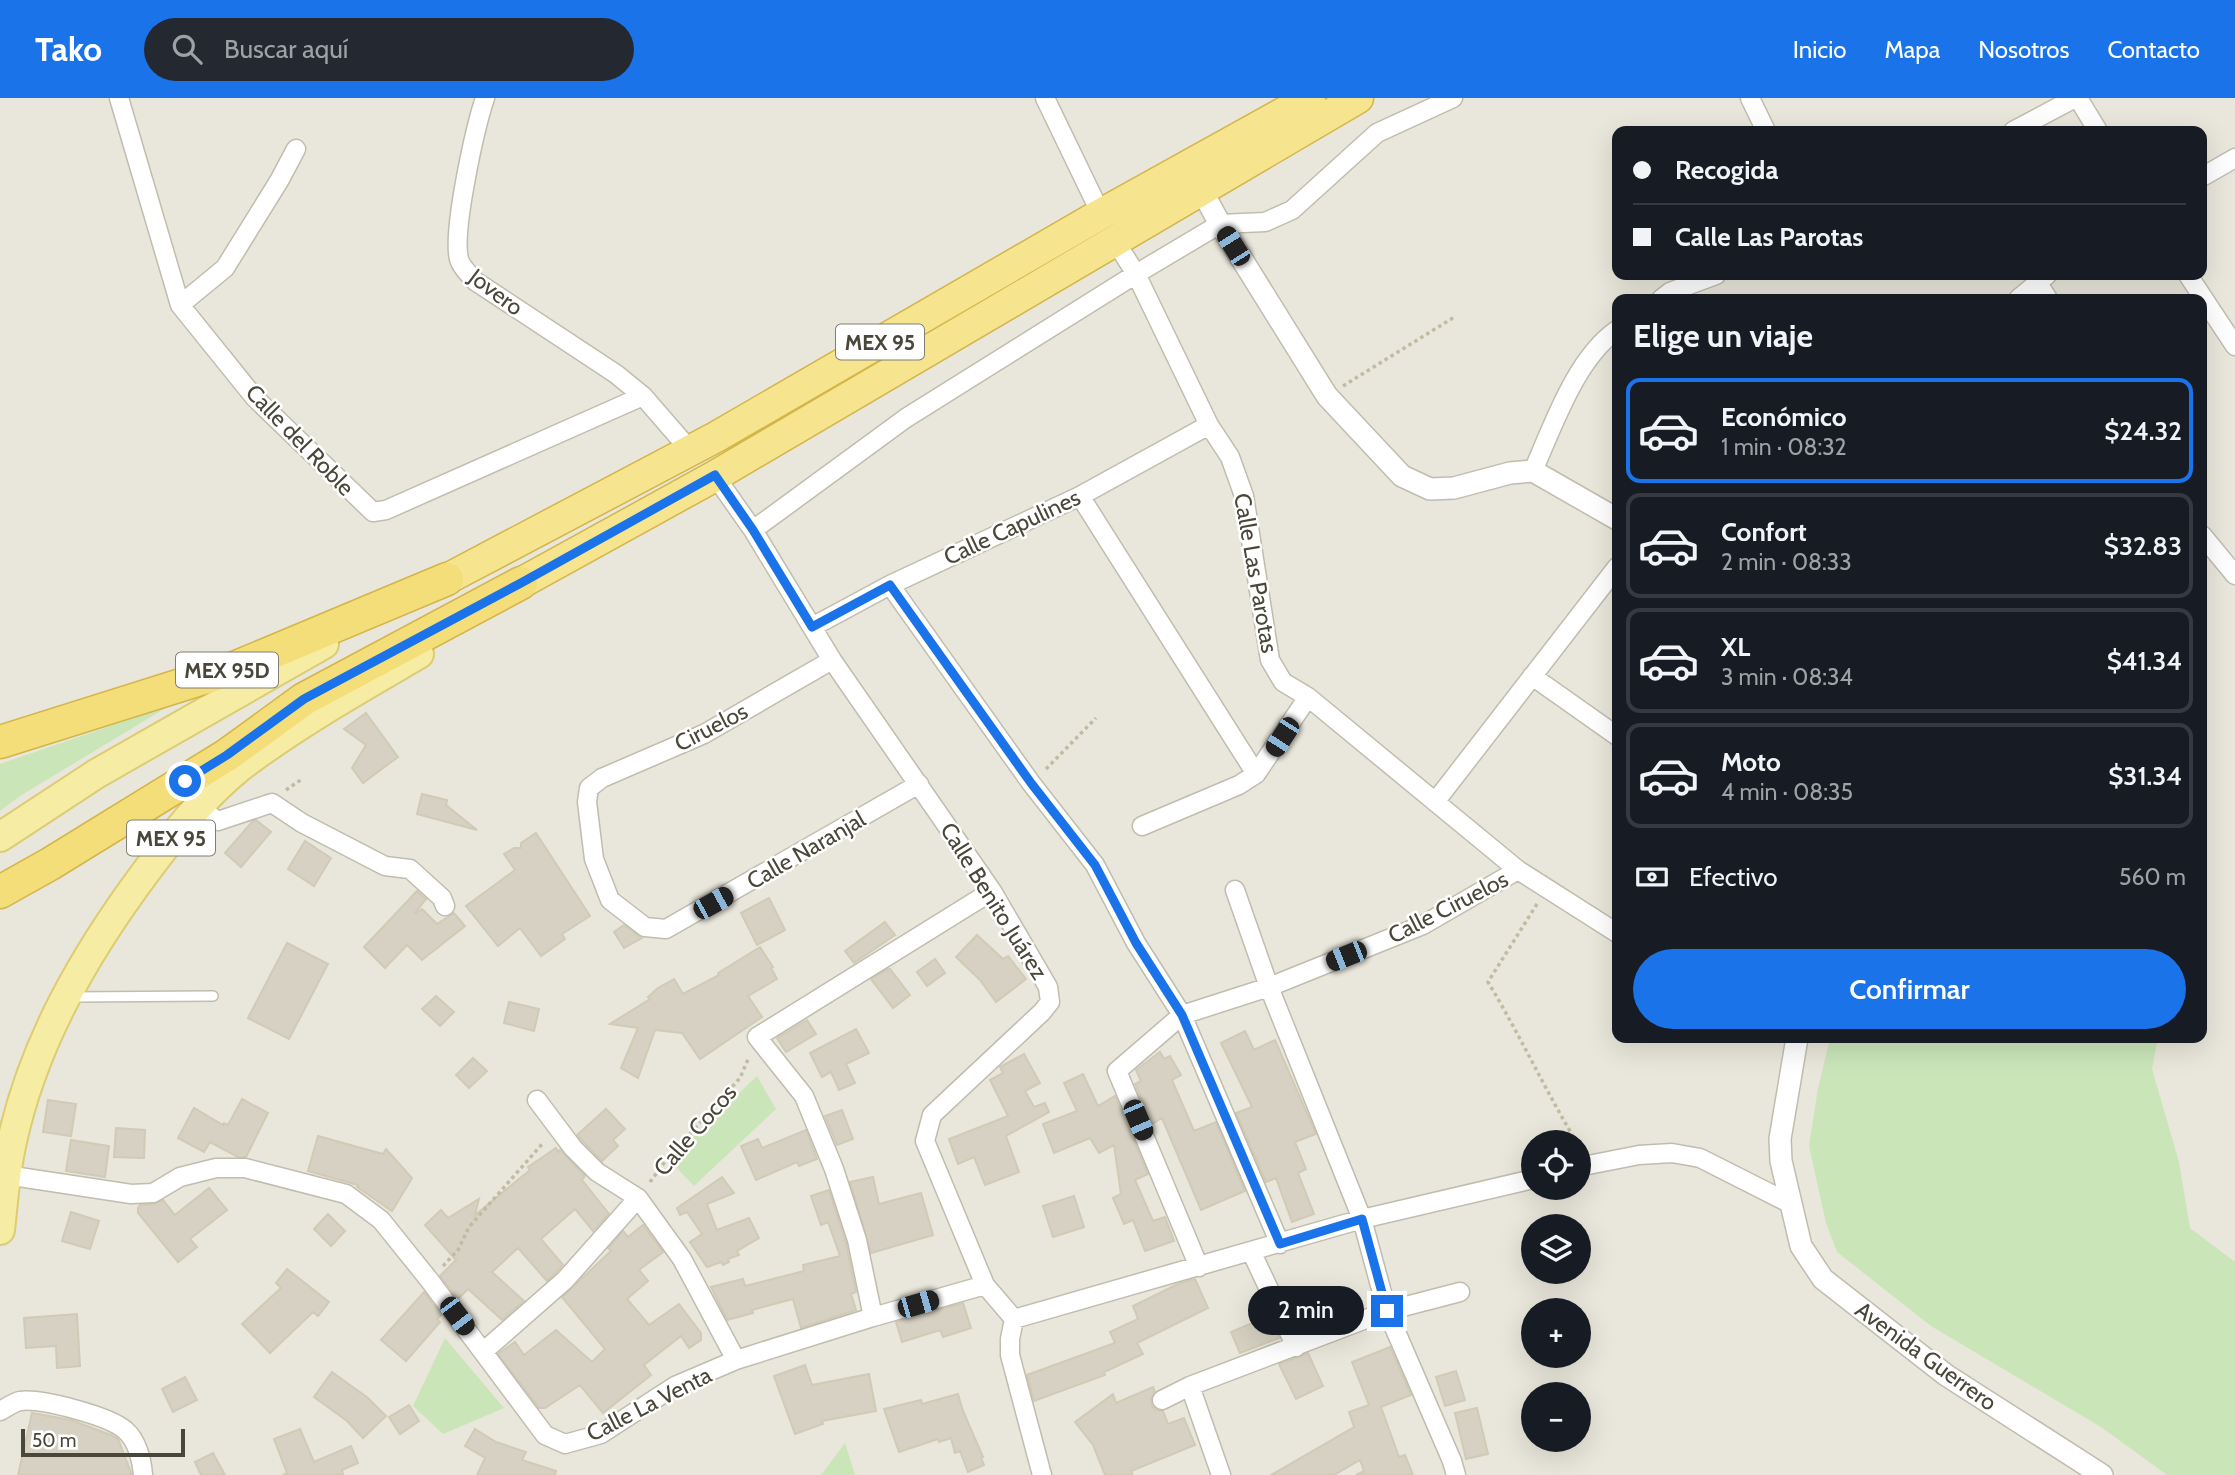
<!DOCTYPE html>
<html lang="es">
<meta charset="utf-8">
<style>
body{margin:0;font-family:Cabin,sans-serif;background:#242831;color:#f1f3f6;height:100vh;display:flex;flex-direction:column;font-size:26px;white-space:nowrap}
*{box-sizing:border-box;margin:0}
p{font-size:23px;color:#9ea1a6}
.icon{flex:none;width:38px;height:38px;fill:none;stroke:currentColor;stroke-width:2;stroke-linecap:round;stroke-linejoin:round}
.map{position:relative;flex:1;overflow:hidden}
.sheet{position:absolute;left:1612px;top:196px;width:595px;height:749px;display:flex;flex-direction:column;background:#171b24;border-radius:14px;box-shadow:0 7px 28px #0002}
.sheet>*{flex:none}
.hud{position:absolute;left:1612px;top:28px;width:595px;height:154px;border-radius:14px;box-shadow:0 7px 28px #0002;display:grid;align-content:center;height:154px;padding:0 21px;background:#171b24}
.tools{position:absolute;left:1521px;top:1032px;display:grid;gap:14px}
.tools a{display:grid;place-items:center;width:70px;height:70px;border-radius:50%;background:#171b24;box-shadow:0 7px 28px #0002;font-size:35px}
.scale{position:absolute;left:21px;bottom:18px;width:164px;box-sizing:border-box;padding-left:7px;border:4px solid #49463a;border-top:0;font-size:19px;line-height:24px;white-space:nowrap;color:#49463a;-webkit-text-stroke:5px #fff;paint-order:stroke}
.end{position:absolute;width:32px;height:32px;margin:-16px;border:9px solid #1a73e8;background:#fff;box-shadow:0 0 0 4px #fff}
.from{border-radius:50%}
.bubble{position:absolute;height:49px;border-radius:24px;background:#171b24;box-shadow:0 7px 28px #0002;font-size:23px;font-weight:600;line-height:49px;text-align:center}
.car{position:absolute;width:21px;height:42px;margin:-21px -10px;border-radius:9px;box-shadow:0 0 5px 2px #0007;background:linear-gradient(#222 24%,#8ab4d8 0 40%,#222 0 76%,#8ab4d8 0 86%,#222 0)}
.hud b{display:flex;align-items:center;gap:24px;height:66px;font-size:26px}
.hud b+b{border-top:2px solid #363941}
.hud i{width:18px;height:18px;background:#f1f3f6}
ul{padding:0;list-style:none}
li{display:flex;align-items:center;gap:21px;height:105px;margin:0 14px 10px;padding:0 7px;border:4px solid #363941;border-radius:14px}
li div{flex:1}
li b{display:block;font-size:26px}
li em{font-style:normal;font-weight:600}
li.on{border-color:#1a73e8}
li>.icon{width:63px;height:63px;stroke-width:1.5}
h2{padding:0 21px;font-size:32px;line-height:84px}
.pay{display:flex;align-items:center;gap:18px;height:77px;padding:0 21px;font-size:26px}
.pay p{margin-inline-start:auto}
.primary-button{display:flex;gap:14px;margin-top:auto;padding:14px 21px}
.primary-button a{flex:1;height:80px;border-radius:42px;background:#1a73e8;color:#fff;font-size:28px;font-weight:600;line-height:80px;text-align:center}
header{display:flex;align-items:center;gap:42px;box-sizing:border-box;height:98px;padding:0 35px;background:#1a73e8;color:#fff}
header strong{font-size:33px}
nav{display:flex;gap:38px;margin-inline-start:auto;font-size:24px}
.search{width:490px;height:63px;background:#242831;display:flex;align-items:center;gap:18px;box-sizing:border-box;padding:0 24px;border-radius:38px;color:#9ea1a6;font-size:26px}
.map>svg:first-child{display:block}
</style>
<header>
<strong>Tako</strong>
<div class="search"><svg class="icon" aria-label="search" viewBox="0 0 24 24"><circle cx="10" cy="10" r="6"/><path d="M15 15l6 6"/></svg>Buscar aquí</div>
<nav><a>Inicio</a><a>Mapa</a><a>Nosotros</a><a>Contacto</a></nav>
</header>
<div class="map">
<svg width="2235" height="1377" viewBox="0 0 2235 1377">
<rect width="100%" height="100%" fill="#f5f4ec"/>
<!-- residential -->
<path fill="#e9e6db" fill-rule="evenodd" d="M 0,0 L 2235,0 L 2235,1377 L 0,1377 ZM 1617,33 L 2202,33 L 2202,177 L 1617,177 ZM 1617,201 L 2202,201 L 2202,940 L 1617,940 ZM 1533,1045 L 1578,1045 L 1578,1090 L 1533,1090 ZM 1533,1129 L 1578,1129 L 1578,1174 L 1533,1174 ZM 1533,1213 L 1578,1213 L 1578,1258 L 1533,1258 ZM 1533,1297 L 1578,1297 L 1578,1342 L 1533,1342 Z"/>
<!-- green -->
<path fill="#cae6b9" d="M 169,608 L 20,698 L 0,713 L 0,666 Z
M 1830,940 L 2158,940 L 2152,971 L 2179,1064 L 2190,1130 L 2235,1164 L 2235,1377 L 2167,1377 L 2101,1329 L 1931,1228 L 1837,1154 L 1826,1125 L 1809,1048 L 1818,990 Z
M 757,978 L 776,1011 L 694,1088 L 669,1062 Z
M 445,1240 L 504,1310 L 443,1336 L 413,1308 Z
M 845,1345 L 855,1377 L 821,1377 Z"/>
<!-- building -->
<path fill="#d6d1c2" stroke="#d0cab6" stroke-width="2" d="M 366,615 L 398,659 L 363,685 L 352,670 L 366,647 L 344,631 Z
M 422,696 L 447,702 L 446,707 L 477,732 L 417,716 Z
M 256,722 L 271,734 L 241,769 L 225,755 L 252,724 Z
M 536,735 L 590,818 L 562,836 L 565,841 L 541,858 L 520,830 L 498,848 L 466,808 L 515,772 L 504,756 L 514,750 L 521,750 L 521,745 Z
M 305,743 L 331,760 L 314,788 L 288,771 Z
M 417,793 L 426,801 L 414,816 L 422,811 L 437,826 L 454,815 L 465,828 L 422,862 L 407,847 L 385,870 L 364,849 Z
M 769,800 L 785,832 L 757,847 L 741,815 Z
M 885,824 L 895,837 L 854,865 L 845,853 Z
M 624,827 L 642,840 L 624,850 L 614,834 Z
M 977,837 L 1003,861 L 1008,858 L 1026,881 L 996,904 L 980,882 L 956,859 Z
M 287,845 L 328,866 L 289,941 L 248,920 Z
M 760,849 L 773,869 L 771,870 L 777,881 L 748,898 L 762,919 L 700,961 L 682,935 L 655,932 L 638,980 L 621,970 L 638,930 L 610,926 L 650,901 L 648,899 L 658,890 L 674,881 L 683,896 L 719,877 L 718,875 Z
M 935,861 L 945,875 L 927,888 L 917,874 Z
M 888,871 L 890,871 L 910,897 L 893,910 L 871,881 Z
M 436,898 L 454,914 L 440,928 L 422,911 Z
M 509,904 L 539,911 L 534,933 L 504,925 Z
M 807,922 L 816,936 L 786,954 L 777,940 Z
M 856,931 L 869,955 L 846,966 L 855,985 L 839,992 L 831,974 L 822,979 L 810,955 Z
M 1245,933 L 1254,952 L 1275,942 L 1316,1036 L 1295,1044 L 1306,1071 L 1298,1075 L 1314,1116 L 1292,1124 L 1276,1080 L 1266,1084 L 1236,1015 L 1252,1009 L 1221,945 Z
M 1160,954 L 1164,961 L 1170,958 L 1181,977 L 1172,982 L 1194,1033 L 1216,1024 L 1245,1093 L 1201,1112 L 1162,1020 L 1152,1026 L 1135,986 L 1141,983 L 1136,972 Z
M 1024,956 L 1040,985 L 1025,993 L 1034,1009 L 1045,1005 L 1049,1014 L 1006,1038 L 1019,1074 L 985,1087 L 974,1059 L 958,1066 L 949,1041 L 1008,1018 L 990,982 L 1003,975 L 1000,969 Z
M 473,960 L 487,973 L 469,990 L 456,977 Z
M 1083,976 L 1098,1008 L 1115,998 L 1148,1076 L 1135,1082 L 1153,1123 L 1165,1119 L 1174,1143 L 1145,1153 L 1133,1122 L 1124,1126 L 1113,1100 L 1121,1096 L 1114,1047 L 1099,1055 L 1090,1040 L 1054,1055 L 1043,1026 L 1077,1013 L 1064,985 Z
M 242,1001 L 268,1015 L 246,1059 L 238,1059 L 210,1044 L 204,1054 L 178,1040 L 194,1010 L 223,1027 L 224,1025 L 228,1027 Z
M 48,1002 L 76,1006 L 71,1038 L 43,1034 Z
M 606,1011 L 625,1031 L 613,1042 L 618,1048 L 602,1063 L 577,1037 Z
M 842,1012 L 853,1041 L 837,1047 L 825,1018 Z
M 116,1030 L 145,1032 L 144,1060 L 114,1059 Z
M 806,1032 L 817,1061 L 799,1068 L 797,1064 L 756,1082 L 741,1048 L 758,1041 L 762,1050 Z
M 318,1038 L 383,1056 L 386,1051 L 412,1080 L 392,1113 L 357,1089 L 358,1087 L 308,1073 Z
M 71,1042 L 109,1048 L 105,1079 L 66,1073 Z
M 556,1050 L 558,1054 L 560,1052 L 585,1078 L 582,1082 L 609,1116 L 593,1133 L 575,1111 L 541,1141 L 563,1167 L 547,1183 L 518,1150 L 492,1174 L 524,1203 L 502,1222 L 468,1191 L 458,1201 L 440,1178 L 456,1162 L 425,1127 L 441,1112 L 448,1120 L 479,1101 L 475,1117 L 530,1072 L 528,1069 Z
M 722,1079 L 734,1095 L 707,1106 L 717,1132 L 749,1120 L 759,1140 L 737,1153 L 739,1157 L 728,1161 L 729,1164 L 723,1167 L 721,1164 L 707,1169 L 690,1144 L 702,1136 L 687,1114 L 680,1117 L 677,1110 Z
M 873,1079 L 879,1106 L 921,1095 L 933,1137 L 871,1155 L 850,1084 Z
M 209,1090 L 227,1112 L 190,1141 L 197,1149 L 178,1164 L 138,1115 L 138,1110 L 140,1107 L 154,1106 L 163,1102 L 175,1117 Z
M 829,1092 L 846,1145 L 856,1194 L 851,1196 L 856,1212 L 801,1230 L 793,1201 L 752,1212 L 753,1215 L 727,1222 L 711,1189 L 743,1181 L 745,1188 L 804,1173 L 803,1167 L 840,1158 L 828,1124 L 821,1127 L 811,1098 Z
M 1074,1098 L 1084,1129 L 1053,1139 L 1043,1108 Z
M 71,1114 L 99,1123 L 90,1151 L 62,1143 Z
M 328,1116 L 345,1133 L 331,1148 L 314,1131 Z
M 643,1127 L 663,1154 L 639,1172 L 648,1183 L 627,1201 L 649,1227 L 679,1206 L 701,1235 L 701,1242 L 689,1250 L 681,1238 L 644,1267 L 651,1277 L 603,1315 L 580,1287 L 545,1310 L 539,1310 L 498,1256 L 515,1244 L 524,1257 L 556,1232 L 592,1264 L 605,1251 L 562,1199 L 611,1153 L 608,1150 L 623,1133 L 628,1139 Z
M 287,1171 L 329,1204 L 318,1218 L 313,1214 L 270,1255 L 242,1226 L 281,1190 L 276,1185 Z
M 1195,1181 L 1208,1210 L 1137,1245 L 1143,1256 L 1104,1274 L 1105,1277 L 1034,1303 L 1027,1277 L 1115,1245 L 1110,1234 L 1138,1221 L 1133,1208 L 1180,1185 Z
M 424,1194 L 441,1217 L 437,1221 L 440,1224 L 406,1263 L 381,1242 Z
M 963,1205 L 971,1230 L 943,1239 L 940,1232 L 902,1244 L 896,1224 Z
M 77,1216 L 80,1268 L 57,1270 L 56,1248 L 26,1250 L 24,1220 Z
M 1269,1218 L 1279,1240 L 1240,1255 L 1231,1234 Z
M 1390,1249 L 1411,1297 L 1381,1309 L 1399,1359 L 1405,1357 L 1413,1377 L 1356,1377 L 1364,1373 L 1360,1362 L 1334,1377 L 1271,1377 L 1354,1329 L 1349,1314 L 1369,1307 L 1352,1264 Z
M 1308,1255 L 1323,1288 L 1296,1301 L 1279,1266 Z
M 805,1267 L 812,1287 L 869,1276 L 876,1313 L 822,1323 L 823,1326 L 795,1336 L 774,1278 Z
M 1456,1273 L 1465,1302 L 1445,1308 L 1436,1279 Z
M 332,1274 L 368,1300 L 386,1318 L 363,1340 L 347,1323 L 314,1299 Z
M 185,1279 L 197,1302 L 173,1314 L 162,1291 Z
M 1153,1289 L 1155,1294 L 1151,1301 L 1152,1308 L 1156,1312 L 1163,1313 L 1168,1326 L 1184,1320 L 1195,1347 L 1131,1373 L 1133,1377 L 1105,1377 L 1093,1347 L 1075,1324 L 1113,1296 L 1116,1305 Z
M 958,1296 L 963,1313 L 983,1359 L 981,1360 L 984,1367 L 968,1374 L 960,1353 L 955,1355 L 951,1340 L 939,1344 L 938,1341 L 899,1354 L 884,1311 L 921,1302 L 922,1306 Z
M 409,1307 L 419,1323 L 400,1336 L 389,1319 Z
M 1477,1310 L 1488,1356 L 1466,1361 L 1455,1315 Z
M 32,1315 L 71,1322 L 111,1337 L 118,1341 L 132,1377 L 18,1377 Z
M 300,1331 L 314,1364 L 351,1348 L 358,1365 L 342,1372 L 343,1377 L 283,1377 L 287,1375 L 274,1341 Z
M 475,1331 L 496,1344 L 526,1354 L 522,1362 L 556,1373 L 555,1377 L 477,1377 L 485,1360 L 465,1348 Z
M 213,1355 L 225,1377 L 201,1377 L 195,1364 Z"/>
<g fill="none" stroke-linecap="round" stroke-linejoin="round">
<!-- service casing -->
<g stroke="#c0bdaf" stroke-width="12">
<path id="service" d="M 72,899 L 213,898"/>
</g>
<!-- minor casing -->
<g stroke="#c0bdaf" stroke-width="21">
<path id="minor" d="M 119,0 L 180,207 L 255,300 L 373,414 L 386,412 L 643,298
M 485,0 C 475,30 452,133 459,161 C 461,169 469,176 475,183 L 616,276 L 643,298 L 689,351
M 1045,0 L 1101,116
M 1750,0 L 1766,33
M 2078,0 L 2098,33
M 2013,33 L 2075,0
M 2202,79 L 2235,60
M 1115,143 L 1136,176 L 1209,327 L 1230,359 L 1244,398 L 1270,562 L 1283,584 L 1308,599 L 1518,772 L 1617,835
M 2188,177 L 2235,248
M 2037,184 L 2048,201
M 1661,201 L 1670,194 L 1716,177
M 2018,201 L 2047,177
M 180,207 L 225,170 L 279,83 L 296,51
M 1533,373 C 1553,328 1576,260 1617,232
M 715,378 L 753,432 L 832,562 L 992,793 L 1048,889 L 1050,904 L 1042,914 L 932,1017 L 925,1043 L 985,1187 L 1014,1221
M 1080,398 L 1256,676
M 753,432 L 906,320 L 1136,176 L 1220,126 L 1265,124 L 1292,112 L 1377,35 L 1453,0
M 2202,437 L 2235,477
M 890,487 L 1031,685 L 1095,767 L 1136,845 L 1182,917 L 1280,1146
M 812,529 L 890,487 L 1080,398 L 1209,327
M 832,562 L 704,636 L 602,680 L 589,690 L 587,704 L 594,761 L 610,802 L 645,829 L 666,831 L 919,686
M 1532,578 L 1617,638
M 1435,704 L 1617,469
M 198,709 L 218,723 L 272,705 L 302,725 L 385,768 L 410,771 L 442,800 L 445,808
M 1142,728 L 1239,687 L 1256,676 L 1308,599
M 1235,792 L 1269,889 L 1362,1121 L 1387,1213 L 1452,1363 L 1456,1377
M 537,1002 L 573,1050 L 597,1074 L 638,1100 L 682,1161 L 736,1262
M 1578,1069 L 1639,1057 L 1672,1055 L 1700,1060 L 1789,1105
M 6,1077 L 131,1096 L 153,1095 L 180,1079 L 216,1070 L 245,1070 L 346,1096 L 381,1122 L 430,1183 L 545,1337 L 565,1346 L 601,1336 L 675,1288 L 736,1262 L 873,1219 L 985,1187
M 1251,1153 L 1296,1249
M 1199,1169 L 1117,973 L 1182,917 L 1269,889 L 1423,827 L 1518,772
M 873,1219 L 857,1142 L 834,1071 L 804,998 L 757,939 L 992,793
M 484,1253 L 565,1182 L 638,1100
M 1190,1288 L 1221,1377
M 1162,1302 L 1190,1288 L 1387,1213 L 1460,1194
M 0,1313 C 6,1310 14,1304 20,1303 C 41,1300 109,1318 125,1332 C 137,1342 142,1362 143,1377
M 1042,1377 L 1010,1257 L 1010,1241 L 1014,1221 L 1362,1121 L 1533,1081"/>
</g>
<!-- tertiary casing -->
<g stroke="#c0bdaf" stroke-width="24">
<path id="tertiary" d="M 1202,93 L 1220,126 L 1327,298 L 1402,378 L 1430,391 L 1454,390 L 1510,375 L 1533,373 L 1617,421
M 1797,940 L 1780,1041 L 1781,1063 L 1801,1148 L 1823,1181 L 1946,1277 L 2102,1377"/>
</g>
<!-- primary casing -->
<g stroke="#dccd73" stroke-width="32">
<path id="primary" d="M 0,739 L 96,676 L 324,546
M 0,1132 C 3,1105 5,1076 11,1048 C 32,947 84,857 145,775 C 173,737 203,699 240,669 C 295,627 359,591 419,556"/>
</g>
<!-- trunk casing -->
<g stroke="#d3b548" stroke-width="33">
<path id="trunk" d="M 447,481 L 716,339 L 1101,116 L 1310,0
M 521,485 L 715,378 L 1358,0"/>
</g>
<!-- motorway casing -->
<g stroke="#d3b548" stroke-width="35">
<path id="motorway" d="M 0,644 L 232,571 L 447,481
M 0,794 L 50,766 L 227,657 L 304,601 L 521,485"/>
</g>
<!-- path -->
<path stroke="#c1bba2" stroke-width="3.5" stroke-dasharray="3.5 3.5" stroke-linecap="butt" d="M 1343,288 L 1456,218
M 1046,671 L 1096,620
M 286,692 L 302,681
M 1537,806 L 1488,884 C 1520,937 1545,992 1577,1045
M 650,1084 L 664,1065 L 740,980 L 749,959
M 443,1168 L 458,1152 L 469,1129 L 543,1045"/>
<!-- service -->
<use href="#service" stroke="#fff" stroke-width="9"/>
<!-- minor -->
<use href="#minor" stroke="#fff" stroke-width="18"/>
<!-- tertiary -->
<use href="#tertiary" stroke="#fff" stroke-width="21"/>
<!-- primary -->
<use href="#primary" stroke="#f7eca3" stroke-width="28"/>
<!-- trunk -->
<use href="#trunk" stroke="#f6e58e" stroke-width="30"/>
<!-- motorway -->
<use href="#motorway" stroke="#f4de79" stroke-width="32"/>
</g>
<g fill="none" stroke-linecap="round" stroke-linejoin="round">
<!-- route -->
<path stroke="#1a73e8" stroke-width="9" d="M 185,683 L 227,657 L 304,601 L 521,485 L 715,377 L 753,432 L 812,529 L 890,487 L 1031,685 L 1095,767 L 1136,845 L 1182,917 L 1280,1146 L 1362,1121 L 1387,1213"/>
</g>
<g text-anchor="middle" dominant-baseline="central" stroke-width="5" stroke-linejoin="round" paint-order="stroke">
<!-- shield labels -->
<g fill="#fff" stroke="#807e75" stroke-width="2">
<rect x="836" y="226.5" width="88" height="35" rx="5"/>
<rect x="176" y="554.5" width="102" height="35" rx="5"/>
<rect x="127" y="722.5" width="88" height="35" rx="5"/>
</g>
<g font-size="21" font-weight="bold" fill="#49463a">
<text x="880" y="244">MEX 95</text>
<text x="227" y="572">MEX 95D</text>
<text x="171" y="740">MEX 95</text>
</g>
<!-- street labels -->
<g font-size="23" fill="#49463a" stroke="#fff">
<text transform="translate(496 194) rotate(37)">Jovero</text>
<text transform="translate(300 342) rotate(46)">Calle del Roble</text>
<text transform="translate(1012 429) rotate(-25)">Calle Capulines</text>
<text transform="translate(1256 475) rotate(80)">Calle Las Parotas</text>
<text transform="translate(711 629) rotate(-27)">Ciruelos</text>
<text transform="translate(806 752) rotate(-30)">Calle Naranjal</text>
<text transform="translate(994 803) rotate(58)">Calle Benito Juárez</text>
<text transform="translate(1448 809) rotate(-27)">Calle Ciruelos</text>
<text transform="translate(695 1032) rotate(-49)">Calle Cocos</text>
<text transform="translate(1926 1258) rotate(36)">Avenida Guerrero</text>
<text transform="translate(649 1306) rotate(-27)">Calle La Venta</text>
</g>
</g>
</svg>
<div class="tools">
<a><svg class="icon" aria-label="locate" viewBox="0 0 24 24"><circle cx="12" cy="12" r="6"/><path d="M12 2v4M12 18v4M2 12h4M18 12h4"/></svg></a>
<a><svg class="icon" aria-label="layers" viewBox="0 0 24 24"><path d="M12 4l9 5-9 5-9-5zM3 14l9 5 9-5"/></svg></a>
<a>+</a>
<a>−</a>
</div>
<div class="scale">50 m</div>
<i class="end from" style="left:185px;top:683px"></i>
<i class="end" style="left:1387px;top:1213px"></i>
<div class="bubble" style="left:1248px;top:1188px;width:116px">2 min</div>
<i class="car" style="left:1233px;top:148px;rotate:328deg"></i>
<i class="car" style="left:1282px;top:639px;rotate:213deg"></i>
<i class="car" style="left:713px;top:805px;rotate:61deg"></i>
<i class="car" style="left:1346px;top:858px;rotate:248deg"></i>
<i class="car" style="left:1138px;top:1022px;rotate:157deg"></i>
<i class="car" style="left:918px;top:1206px;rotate:74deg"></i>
<i class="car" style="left:457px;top:1218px;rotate:143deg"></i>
<div class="hud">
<b><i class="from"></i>Recogida</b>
<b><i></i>Calle Las Parotas</b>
</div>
<section class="sheet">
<h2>Elige un viaje</h2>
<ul>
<li class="on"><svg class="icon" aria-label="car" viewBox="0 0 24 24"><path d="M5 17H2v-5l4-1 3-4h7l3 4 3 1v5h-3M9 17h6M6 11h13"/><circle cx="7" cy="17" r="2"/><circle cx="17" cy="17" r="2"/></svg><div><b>Económico</b><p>1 min · 08:32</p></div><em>$24.32</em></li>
<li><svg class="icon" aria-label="car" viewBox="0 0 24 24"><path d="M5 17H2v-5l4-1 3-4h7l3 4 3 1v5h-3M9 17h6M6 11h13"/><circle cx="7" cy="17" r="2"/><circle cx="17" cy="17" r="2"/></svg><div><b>Confort</b><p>2 min · 08:33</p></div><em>$32.83</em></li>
<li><svg class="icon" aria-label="car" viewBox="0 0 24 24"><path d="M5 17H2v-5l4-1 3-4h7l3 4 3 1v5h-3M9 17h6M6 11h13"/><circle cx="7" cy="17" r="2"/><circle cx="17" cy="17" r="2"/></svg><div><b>XL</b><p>3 min · 08:34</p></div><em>$41.34</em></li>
<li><svg class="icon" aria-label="car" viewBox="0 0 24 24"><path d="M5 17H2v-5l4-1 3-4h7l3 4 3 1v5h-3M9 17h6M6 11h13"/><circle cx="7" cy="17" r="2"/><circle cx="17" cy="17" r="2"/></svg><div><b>Moto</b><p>4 min · 08:35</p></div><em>$31.34</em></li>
</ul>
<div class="pay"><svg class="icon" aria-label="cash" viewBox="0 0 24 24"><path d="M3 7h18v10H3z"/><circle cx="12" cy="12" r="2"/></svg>Efectivo<p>560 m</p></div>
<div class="primary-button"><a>Confirmar</a></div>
</section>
</div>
